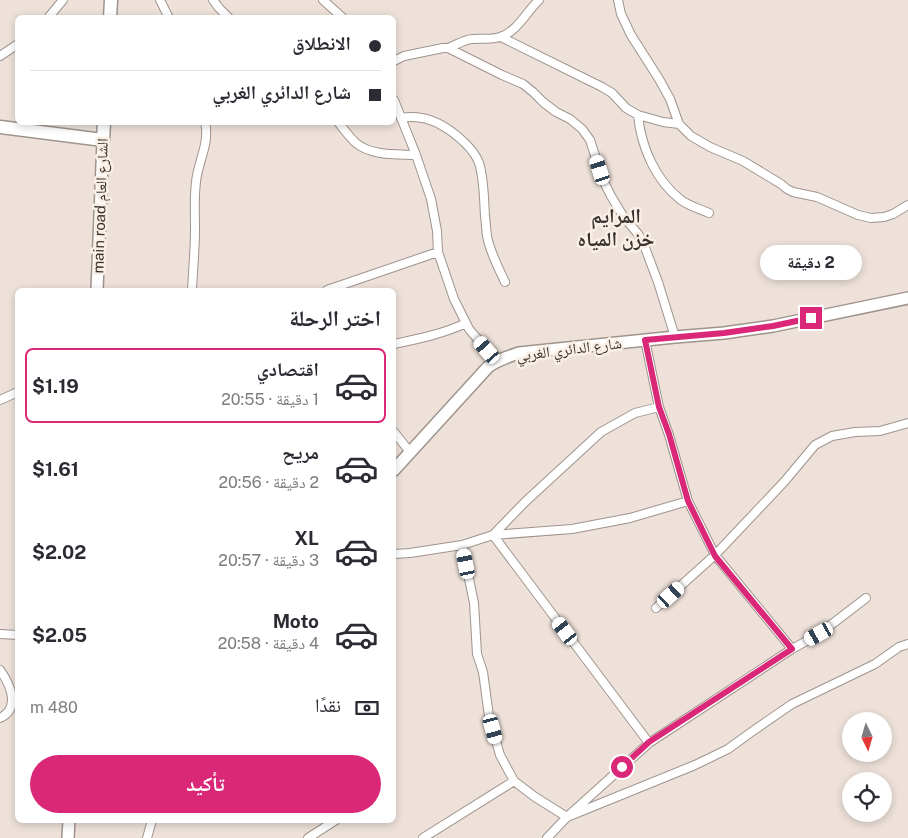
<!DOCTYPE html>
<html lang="ar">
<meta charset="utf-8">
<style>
body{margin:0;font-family:"Public Sans","Noto Naskh Arabic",sans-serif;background:#f7f7f7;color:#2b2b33;direction:rtl;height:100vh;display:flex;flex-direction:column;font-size:19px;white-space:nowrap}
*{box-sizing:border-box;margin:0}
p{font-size:16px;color:#7c7c81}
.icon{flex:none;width:28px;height:28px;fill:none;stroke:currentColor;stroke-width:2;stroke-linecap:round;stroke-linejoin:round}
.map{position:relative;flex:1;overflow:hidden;direction:ltr}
.drawer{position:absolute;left:15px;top:288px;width:381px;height:535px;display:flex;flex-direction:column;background:#fff;border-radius:8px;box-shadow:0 2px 8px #0003;direction:rtl}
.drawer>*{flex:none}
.top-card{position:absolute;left:15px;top:15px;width:381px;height:110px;border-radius:8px;box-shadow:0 2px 8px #0003;direction:rtl;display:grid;align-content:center;height:110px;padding:0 15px;background:#fff}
.needle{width:32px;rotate:175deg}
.controls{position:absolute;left:842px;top:712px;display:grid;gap:10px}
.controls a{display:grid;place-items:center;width:50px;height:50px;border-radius:50%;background:#fff;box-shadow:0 2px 8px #0003;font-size:25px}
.end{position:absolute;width:22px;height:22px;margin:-11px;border:6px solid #db2777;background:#fff;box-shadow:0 0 0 2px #fff}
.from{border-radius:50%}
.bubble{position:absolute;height:35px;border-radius:18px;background:#fff;box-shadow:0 2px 8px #0003;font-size:16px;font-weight:700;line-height:35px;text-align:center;direction:rtl}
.car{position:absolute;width:15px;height:30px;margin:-15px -8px;border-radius:6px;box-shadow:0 0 4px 1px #0007;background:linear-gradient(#fff 24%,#345 0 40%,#fff 0 76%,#345 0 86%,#fff 0)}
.top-card b{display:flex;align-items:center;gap:18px;height:48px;font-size:19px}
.top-card b+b{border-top:1px solid #e1e1e2}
.top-card i{width:12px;height:12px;background:#2b2b33}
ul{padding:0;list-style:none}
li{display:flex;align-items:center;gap:15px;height:75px;margin:0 10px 8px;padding:0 5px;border:2px solid transparent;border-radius:8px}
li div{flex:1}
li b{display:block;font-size:19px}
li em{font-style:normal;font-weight:700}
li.current{border-color:#db2777}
li>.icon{width:45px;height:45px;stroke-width:1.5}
h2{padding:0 15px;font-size:22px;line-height:60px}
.pay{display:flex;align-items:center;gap:12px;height:55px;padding:0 15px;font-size:19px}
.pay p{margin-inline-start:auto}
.action{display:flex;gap:10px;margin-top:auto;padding:10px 15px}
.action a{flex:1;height:58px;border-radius:30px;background:#db2777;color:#fff;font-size:20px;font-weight:700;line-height:58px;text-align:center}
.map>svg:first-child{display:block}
</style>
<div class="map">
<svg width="908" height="838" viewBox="0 0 908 838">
<rect width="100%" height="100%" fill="#ede1d9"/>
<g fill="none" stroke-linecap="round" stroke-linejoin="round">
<!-- street casing -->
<g stroke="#9f948c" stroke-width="10">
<path id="street" d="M 160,0 L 169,18
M 213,0 L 219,8 L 229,18
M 323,0 L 343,18
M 618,0 L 621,14 L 631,35 L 659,79 L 670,99 L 679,124 L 691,136 L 710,147 L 743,161 L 781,184 L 787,189 L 793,192 L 817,197 L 858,215 L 871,218 L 884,217 L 893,214 L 908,205
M 48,18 L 63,0
M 501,37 L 602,87 L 612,93 L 626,108 L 638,115 L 663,122 L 679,124
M 448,48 C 456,45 465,39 473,39 C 482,38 491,40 500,37 C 518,31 526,12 539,0
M 0,56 L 18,44
M 394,61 L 404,56 L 443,48 L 448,48 L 502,75 L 523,84 L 533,92 L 543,102 L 556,112 L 570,119 L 582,129 L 590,140 L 603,180 L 611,196 L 623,216 L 638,234 L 644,245 L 658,282 L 675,337
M 394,100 L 416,155 L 431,199 L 437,231 L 438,252 L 454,299 L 469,329 L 496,361
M 638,115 C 641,147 656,181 681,200 C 689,206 700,209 709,213
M 401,118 C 426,113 448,126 466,144 C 472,150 476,155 479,163 C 484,178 484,200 485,216 C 486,223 486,229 487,236 C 490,252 498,267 505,282
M 338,122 C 344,129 349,137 356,143 C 371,156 397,154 416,155
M 192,290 C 193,270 195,249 195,229 C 195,213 194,198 196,182 C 198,161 210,144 205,122
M 327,290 L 438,252
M 645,340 L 659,407 L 669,435 L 688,501 L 715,555 L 792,649
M 394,344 C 418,339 443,334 466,323
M 0,400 L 18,392
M 394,432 L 410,452
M 493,535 L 649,743
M 493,535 L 572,529 L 630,518 L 688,501
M 462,545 L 474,603 L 477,654 L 483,672 L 489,716 L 500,755 L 514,781 L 535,797 L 567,817 L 695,765 L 728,749 L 750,733 L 792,704 L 875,664 L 899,647 L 908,644
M 394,554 L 410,553 L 462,545 L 493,535 L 525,502 L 601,432 L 635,413 L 659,407
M 656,608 L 715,555 L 784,482 L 815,445 L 832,436 L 855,432 L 880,431 L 908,423
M 0,634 L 18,635
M 0,670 C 10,684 21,708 0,718
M 147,838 L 152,820
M 308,838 L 336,820
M 423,838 L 514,781
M 547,838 L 567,817 L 649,743 L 792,649 L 819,634 L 866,598"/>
</g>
<!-- secondary casing -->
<g stroke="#9f948c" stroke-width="14">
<path id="secondary" d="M 97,290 L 103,140
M 394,470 L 488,367 C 497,360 507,357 519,353 L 675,337 L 724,333 L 773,326 L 908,298
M 68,838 L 69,820"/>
</g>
<!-- primary casing -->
<g stroke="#9f948c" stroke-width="15">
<path id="primary" d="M 110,18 L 111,0
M 0,127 L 103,140 L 104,122"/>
</g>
<!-- street -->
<use href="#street" stroke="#fff" stroke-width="8"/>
<!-- secondary -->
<use href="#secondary" stroke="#fff" stroke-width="11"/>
<!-- primary -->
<use href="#primary" stroke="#fff" stroke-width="12"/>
</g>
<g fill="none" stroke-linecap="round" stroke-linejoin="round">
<!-- route -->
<path stroke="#db2777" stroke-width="6" d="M 622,767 L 649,742 L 792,649 L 715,556 L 688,501 L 669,434 L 659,407 L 645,340 L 724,333 L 773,326 L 811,318"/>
</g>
<g text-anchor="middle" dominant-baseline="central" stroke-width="5" stroke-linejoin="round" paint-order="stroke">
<!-- street labels -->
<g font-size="15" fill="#393431" stroke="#faefe6">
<text transform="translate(100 206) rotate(-88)">main road الشارع العام</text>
<text transform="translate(569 349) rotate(-7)">شارع الدائري الغربي</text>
</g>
<!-- district labels -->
<g font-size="20" font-weight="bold" fill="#393431" stroke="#faefe6">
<text x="616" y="216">المرايم<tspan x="616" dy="23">خزن المياه</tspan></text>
</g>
</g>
</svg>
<div class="controls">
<a><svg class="needle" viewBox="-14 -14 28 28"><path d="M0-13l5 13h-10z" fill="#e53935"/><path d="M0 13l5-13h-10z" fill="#7c7c81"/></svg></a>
<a><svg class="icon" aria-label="locate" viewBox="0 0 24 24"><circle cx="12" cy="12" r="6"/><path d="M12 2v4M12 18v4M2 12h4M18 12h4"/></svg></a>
</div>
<i class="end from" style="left:622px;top:767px"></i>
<i class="end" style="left:811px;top:318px"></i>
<div class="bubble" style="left:760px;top:245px;width:102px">2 دقيقة</div>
<i class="car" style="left:600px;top:170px;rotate:342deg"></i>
<i class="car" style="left:487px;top:350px;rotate:319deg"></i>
<i class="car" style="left:466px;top:564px;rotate:349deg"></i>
<i class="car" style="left:671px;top:595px;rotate:48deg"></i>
<i class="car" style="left:565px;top:631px;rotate:323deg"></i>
<i class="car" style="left:819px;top:634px;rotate:241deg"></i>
<i class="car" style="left:493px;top:729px;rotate:165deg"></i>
<div class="top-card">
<b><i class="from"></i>الانطلاق</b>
<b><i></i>شارع الدائري الغربي</b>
</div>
<section class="drawer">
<h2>اختر الرحلة</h2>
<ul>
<li class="current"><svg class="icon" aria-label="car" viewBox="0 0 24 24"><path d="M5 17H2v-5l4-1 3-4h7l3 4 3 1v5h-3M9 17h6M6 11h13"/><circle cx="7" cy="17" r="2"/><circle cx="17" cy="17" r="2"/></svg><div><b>اقتصادي</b><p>1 دقيقة · 20:55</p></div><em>$1.19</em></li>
<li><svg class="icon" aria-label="car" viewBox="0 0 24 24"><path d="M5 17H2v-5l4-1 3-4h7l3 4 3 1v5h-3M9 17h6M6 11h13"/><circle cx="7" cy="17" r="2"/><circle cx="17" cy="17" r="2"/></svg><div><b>مريح</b><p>2 دقيقة · 20:56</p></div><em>$1.61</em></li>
<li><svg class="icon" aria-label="car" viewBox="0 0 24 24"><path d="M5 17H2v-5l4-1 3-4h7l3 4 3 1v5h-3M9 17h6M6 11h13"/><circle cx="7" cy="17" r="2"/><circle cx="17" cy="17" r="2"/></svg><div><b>XL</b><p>3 دقيقة · 20:57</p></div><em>$2.02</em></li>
<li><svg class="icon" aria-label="car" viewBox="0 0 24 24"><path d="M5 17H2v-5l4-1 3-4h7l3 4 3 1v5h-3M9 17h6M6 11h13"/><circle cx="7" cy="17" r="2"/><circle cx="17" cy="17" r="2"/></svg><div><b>Moto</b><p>4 دقيقة · 20:58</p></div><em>$2.05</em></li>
</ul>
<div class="pay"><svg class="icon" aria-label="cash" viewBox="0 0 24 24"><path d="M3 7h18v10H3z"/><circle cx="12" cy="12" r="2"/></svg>نقدًا<p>480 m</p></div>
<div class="action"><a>تأكيد</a></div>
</section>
</div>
